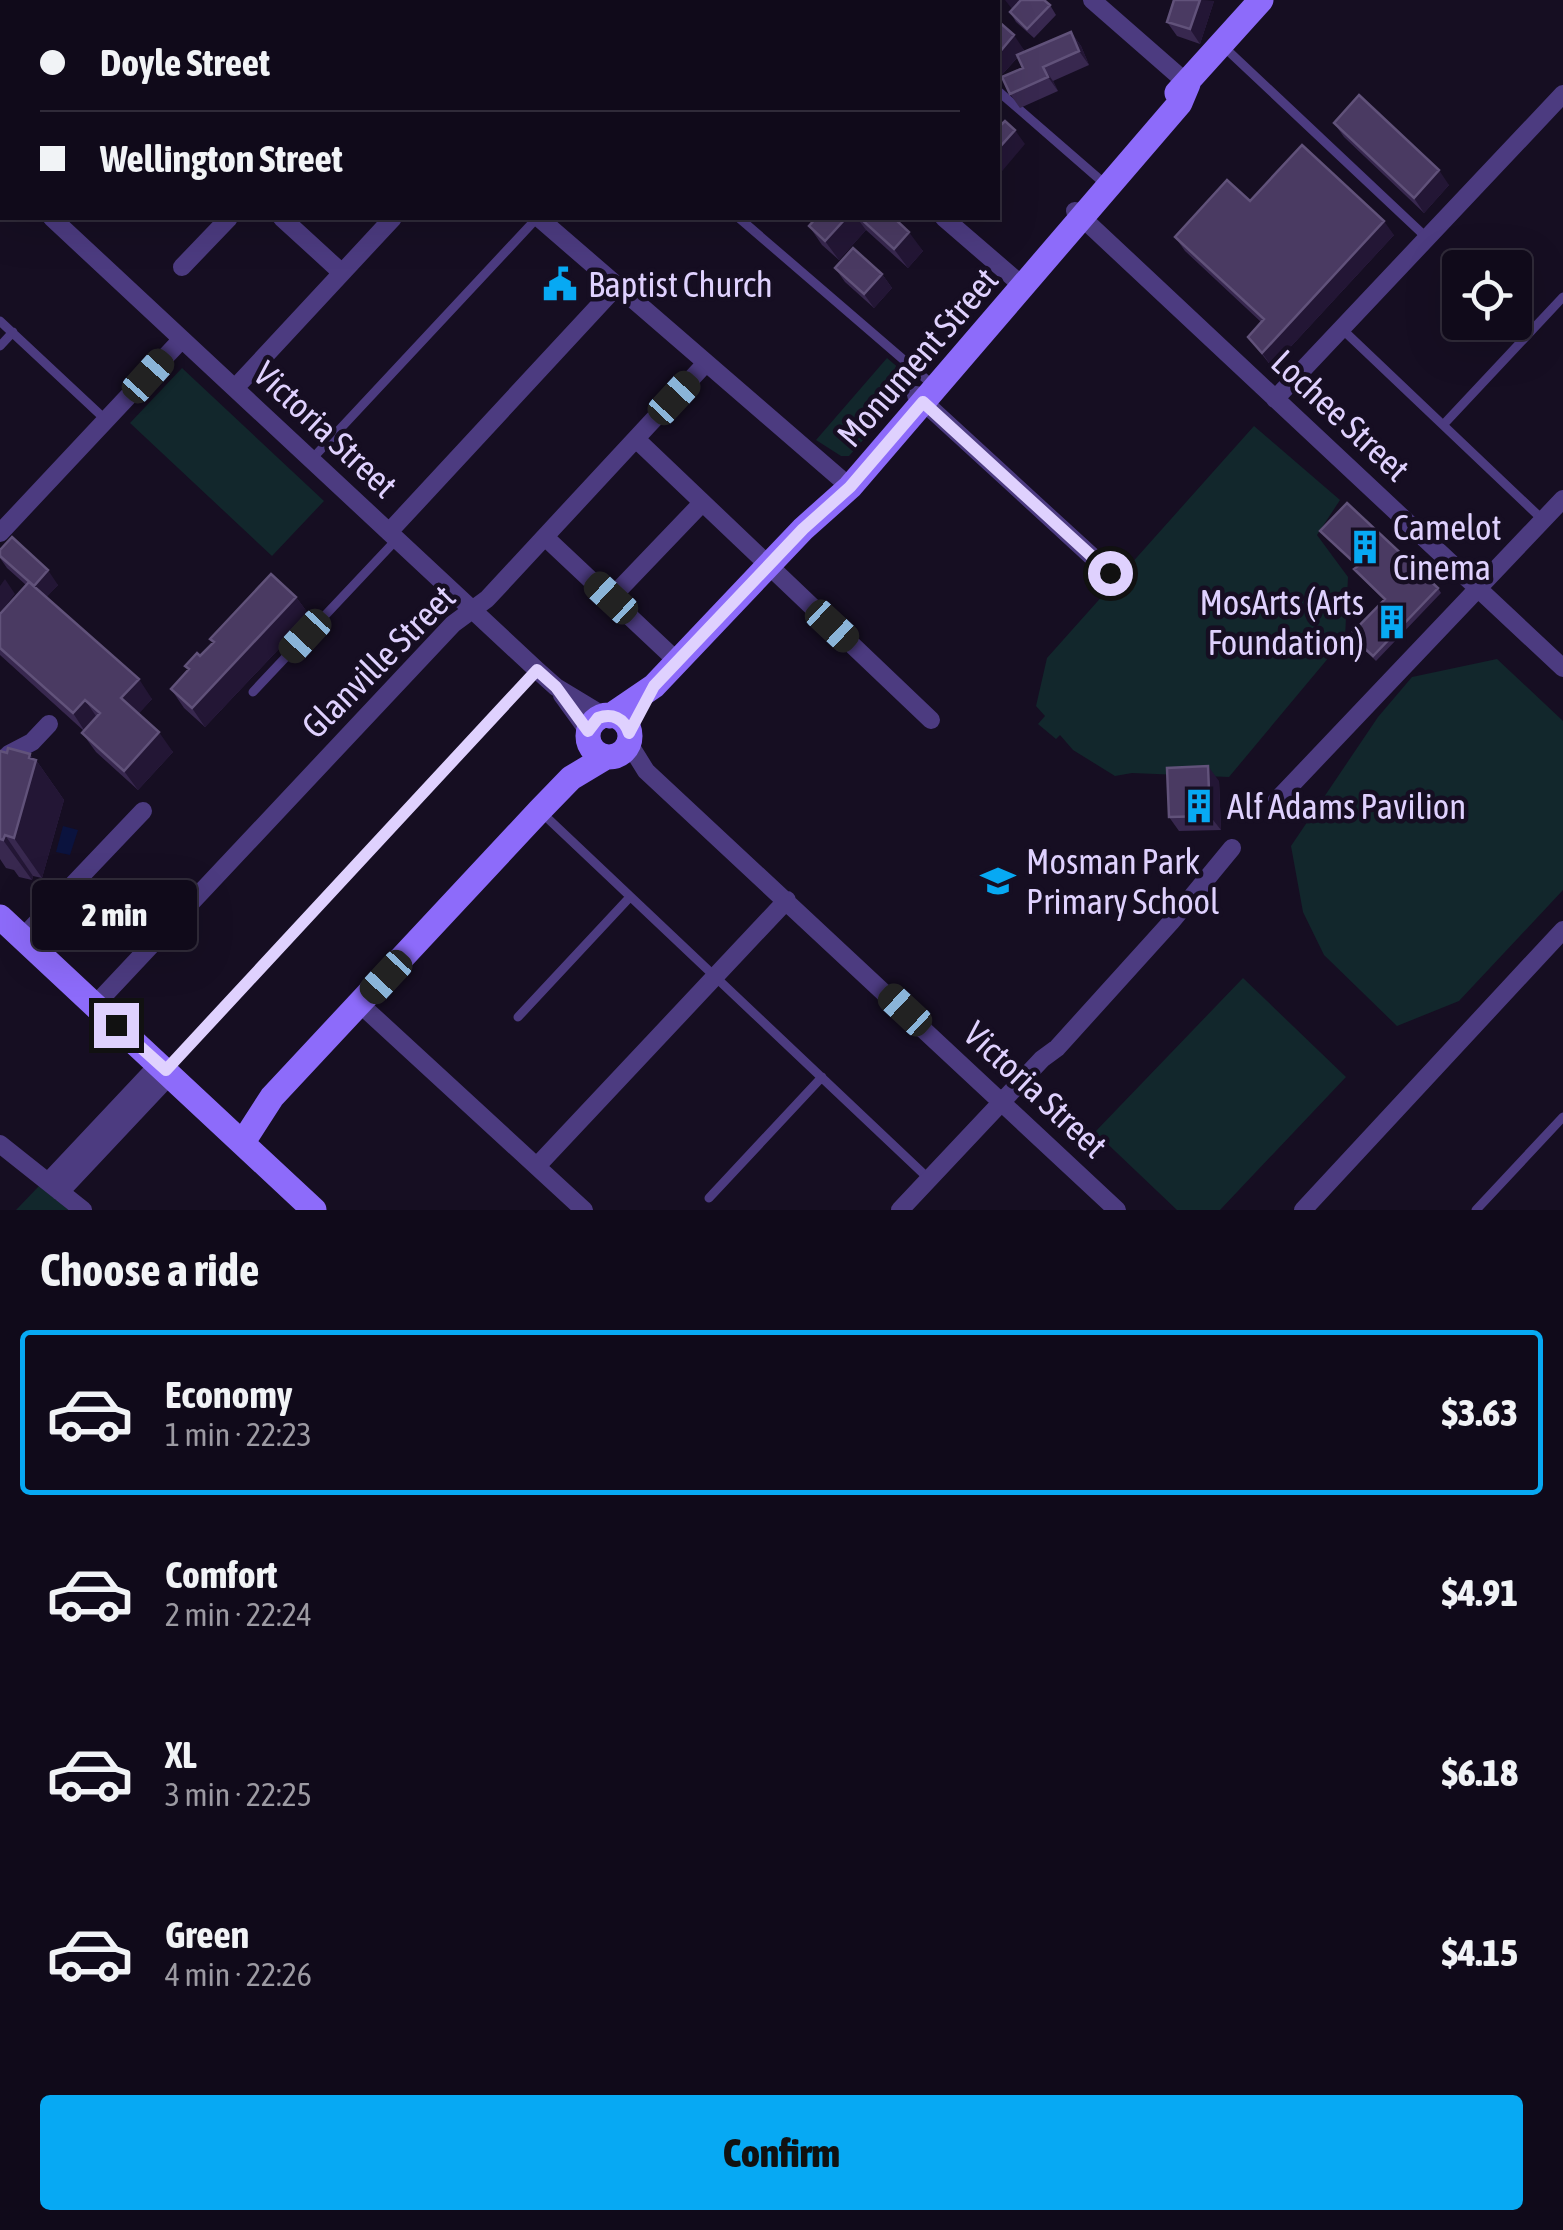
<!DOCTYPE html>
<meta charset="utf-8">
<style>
body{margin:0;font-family:"Asap Condensed",sans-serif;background:#191323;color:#f1f3f6;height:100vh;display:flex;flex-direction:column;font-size:38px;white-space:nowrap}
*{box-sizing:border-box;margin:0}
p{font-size:32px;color:#9c9aa2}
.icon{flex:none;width:55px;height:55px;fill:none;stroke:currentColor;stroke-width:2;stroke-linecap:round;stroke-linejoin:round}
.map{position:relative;height:1210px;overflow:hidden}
.details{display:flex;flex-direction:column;background:#100a1a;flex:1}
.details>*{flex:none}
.guide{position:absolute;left:0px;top:0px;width:1000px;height:220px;box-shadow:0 10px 40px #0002,0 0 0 2px #302b39;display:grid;align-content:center;height:220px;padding:0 40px;background:#100a1a}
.buttons{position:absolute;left:1442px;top:250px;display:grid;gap:20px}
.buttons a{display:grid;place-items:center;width:90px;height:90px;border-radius:10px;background:#100a1a;box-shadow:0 10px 40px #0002,0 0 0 2px #302b39;font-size:50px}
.end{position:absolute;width:45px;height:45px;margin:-22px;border:12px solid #dfd1fe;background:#111;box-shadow:0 0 0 5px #111}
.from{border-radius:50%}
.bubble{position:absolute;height:70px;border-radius:10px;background:#100a1a;box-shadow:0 10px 40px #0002,0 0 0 2px #302b39;font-size:32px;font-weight:800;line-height:70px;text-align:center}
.car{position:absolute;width:30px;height:60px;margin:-30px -15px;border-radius:12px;box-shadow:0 0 8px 2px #0007;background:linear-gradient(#222 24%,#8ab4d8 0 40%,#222 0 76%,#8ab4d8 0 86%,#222 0)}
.guide b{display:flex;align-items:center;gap:35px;height:95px;font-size:38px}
.guide b+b{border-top:2px solid #302b39}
.guide i{width:25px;height:25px;background:#f1f3f6}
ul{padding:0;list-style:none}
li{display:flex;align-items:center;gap:30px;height:165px;margin:0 20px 15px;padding:0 20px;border:5px solid transparent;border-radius:10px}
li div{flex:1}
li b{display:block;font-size:38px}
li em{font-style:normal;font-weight:800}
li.active{border-color:#07a9f3}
li>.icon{width:90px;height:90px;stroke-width:1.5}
h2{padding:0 40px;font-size:45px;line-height:120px}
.primary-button{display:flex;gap:20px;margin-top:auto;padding:20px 40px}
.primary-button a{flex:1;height:115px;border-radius:10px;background:#07a9f3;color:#111;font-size:40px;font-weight:800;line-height:115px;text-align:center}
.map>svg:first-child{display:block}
</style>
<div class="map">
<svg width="1563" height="1210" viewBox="0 0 1563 1210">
<rect width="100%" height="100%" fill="#160e22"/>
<!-- green -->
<path fill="#12272c" d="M 887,358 L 908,376 L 910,387 L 849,456 L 841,456 L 816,440 Z
M 182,368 L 324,501 L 272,556 L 130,423 Z
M 1254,426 L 1340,500 L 1317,535 L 1348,577 L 1345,638 L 1229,777 L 1132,773 L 1115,776 L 1073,750 L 1060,735 L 1056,739 L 1038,724 L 1045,716 L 1036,706 L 1047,658 Z
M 1497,659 L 1563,721 L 1563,890 L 1459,1001 L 1397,1026 L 1324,955 L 1303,912 L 1291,846 L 1378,717 L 1412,677 Z
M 1243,978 L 1346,1077 L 1220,1210 L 1177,1210 L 1095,1132 Z
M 39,1186 L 69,1210 L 16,1210 Z"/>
<!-- water -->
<path fill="#0b133e" d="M 63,826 L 78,830 L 70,855 L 56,852 Z"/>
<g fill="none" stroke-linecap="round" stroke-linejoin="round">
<!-- lane -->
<path stroke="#4c3b80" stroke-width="9" d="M 488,0 L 491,2
M 893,0 L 896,2
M 1224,47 L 1427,238
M 998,91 L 1105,184
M 739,218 L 934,386
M 0,321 L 107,421
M 1342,329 L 1543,520
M 0,346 L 13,332
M 1444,424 L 1563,297
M 311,460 L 537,218
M 253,692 L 397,539
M 541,812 L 929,1179
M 518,1017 L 630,897
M 167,1068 L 537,670
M 709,1198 L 822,1077
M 1476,1210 L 1563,1117"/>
<!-- street -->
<path stroke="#4c3b80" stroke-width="18" d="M 59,0 L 60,2
M 286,0 L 289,2
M 691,0 L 694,2
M 1092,0 L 1188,84
M 665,2 L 667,0
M 0,172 L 2,173
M 1075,211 L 1563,668
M 52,218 L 537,670 L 556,687 L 604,716
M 282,218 L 341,272
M 539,218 L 850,487
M 944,218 L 1024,287
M 182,267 L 229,218
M 235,388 L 393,218
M 916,395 L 1110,573
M 1275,399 L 1563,94
M 636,439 L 931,720
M 389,532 L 617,286
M 0,533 L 182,339
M 545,537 L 678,662
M 611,598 L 702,503
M 562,695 L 588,731
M 628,742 L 646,771 L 1117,1210
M 0,763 L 9,754 L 32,742 L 49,724
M 1277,800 L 1563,499
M 23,937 L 143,811
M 360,1004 L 584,1210
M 95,1005 L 453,624 L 487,599 L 706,363
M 0,1144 L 83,1210
M 537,1166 L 787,900
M 48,1182 L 159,1064
M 60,1192 L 170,1075
M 900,1210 L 1042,1059 L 1057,1048 L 1171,922 L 1232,848
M 1303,1210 L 1563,930"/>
<!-- secondary -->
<path stroke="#8d6bfa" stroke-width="25" d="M 1177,93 L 1261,0
M588 736a21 21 0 1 1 42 0a21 21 0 1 1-42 0Z
M 610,716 L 654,686 L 803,529 L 850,487 L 1180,103 L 1188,84
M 0,917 L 314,1210
M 243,1142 L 272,1097 L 539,811 L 571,778 L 606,757"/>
</g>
<!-- wall -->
<path fill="#38284f" d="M 1173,0 L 1214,1 L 1200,44 L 1177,36 L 1167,22 Z
M 1050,5 L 1056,15 L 1034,38 L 1016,22 L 1010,12 Z
M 998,21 L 1024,50 L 1021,54 L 1071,32 L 1081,46 L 1089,65 L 1053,81 L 1058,91 L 1020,108 L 1010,94 L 1023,68 L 1018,57 L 999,78 L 998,76 Z
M 1334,123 L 1449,185 L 1424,213 L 1344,137 Z
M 816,218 L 894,218 L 923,251 L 908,268 L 866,230 L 839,260 L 822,245 L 809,226 Z
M 1394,235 L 1272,367 L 1248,337 L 1261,322 L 1185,251 L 1175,237 Z
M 835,268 L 882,274 L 892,288 L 874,308 L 845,282 Z
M 1320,531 L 1438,588 L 1441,593 L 1376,661 L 1350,635 L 1384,600 L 1358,574 L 1354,569 L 1357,566 Z
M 0,550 L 58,585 L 46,597 L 152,699 L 138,714 L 173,752 L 138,790 L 96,752 L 82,733 L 84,731 L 0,655 L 0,614 L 26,585 L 7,568 L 0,558 Z
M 296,597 L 310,616 L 205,727 L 184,708 L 171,689 L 188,670 L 185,666 L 200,656 L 213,643 L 210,639 Z
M 0,751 L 7,753 L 30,754 L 33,759 L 36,760 L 64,800 L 42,878 L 33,876 L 32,880 L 19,877 L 14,870 L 6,868 L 0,859 Z
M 1219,781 L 1221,830 L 1179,831 L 1169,817 Z"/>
<!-- shaded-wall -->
<path fill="#231635" d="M 606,0 L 628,0 L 629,2 L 604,2 Z
M 1005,0 L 1021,0 L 1012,9 Z
M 1200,0 L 1214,1 L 1200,44 L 1190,29 Z
M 1071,32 L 1081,46 L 1089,65 L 1079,51 Z
M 1014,35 L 1024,50 L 999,78 L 998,75 L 998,54 Z
M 1043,67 L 1053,81 L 1058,91 L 1048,77 Z
M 1015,130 L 1025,144 L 998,176 L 998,149 Z
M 1439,170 L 1449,185 L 1424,213 L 1414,198 Z
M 846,218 L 857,218 L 866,230 L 839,260 L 825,241 Z
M 1384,221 L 1394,235 L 1272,367 L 1262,353 Z
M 909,232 L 923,251 L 908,268 L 894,249 Z
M 882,274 L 892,288 L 874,308 L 864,294 Z
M 48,570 L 58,585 L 43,601 L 33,586 Z
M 5,579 L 15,594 L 0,613 L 0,586 Z
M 296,597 L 310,616 L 205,727 L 192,708 Z
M 139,679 L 152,699 L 135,718 L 121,698 Z
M 85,700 L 98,719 L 86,733 L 73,713 Z
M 159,732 L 173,752 L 138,790 L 124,771 Z
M 30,754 L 35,762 L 36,760 L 64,800 L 42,878 L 14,838 Z
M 1208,766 L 1219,781 L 1221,830 L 1210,816 Z
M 5,835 L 33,876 L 32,880 L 3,840 Z"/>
<!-- building -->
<path fill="#4a3a62" stroke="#61527a" stroke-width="2.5" d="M 0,0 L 12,0 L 12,2 L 2,2 L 2,9 L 0,10 Z
M 77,0 L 96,0 L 94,2 L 79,2 Z
M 197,0 L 195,2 L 171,2 L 169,1 Z
M 211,0 L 232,0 L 235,2 L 209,2 Z
M 571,0 L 606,0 L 604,2 L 574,2 Z
M 938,0 L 960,0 L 963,2 L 940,2 Z
M 1021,0 L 1044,0 L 1050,5 L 1027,29 L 1010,12 Z
M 1174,0 L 1200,0 L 1190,29 L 1167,22 Z
M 2,12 L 2,29 L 0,31 L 0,13 Z
M 998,21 L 1014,35 L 998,54 Z
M 2,29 L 2,77 L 0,78 L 0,31 Z
M 1071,32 L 1079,51 L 1043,67 L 1048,77 L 1010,94 L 1002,77 L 1023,68 L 1017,55 Z
M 1359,95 L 1439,170 L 1414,198 L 1334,123 Z
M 2,106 L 2,126 L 0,123 L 0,109 Z
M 998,117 L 1002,124 L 1005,121 L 1015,130 L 998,149 Z
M 1302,145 L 1384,221 L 1262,353 L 1248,337 L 1264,319 L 1175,237 L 1227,180 L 1250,201 Z
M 816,218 L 846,218 L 825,241 L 809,226 Z
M 860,218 L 894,218 L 909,232 L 894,249 Z
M 853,248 L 882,274 L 864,294 L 835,268 Z
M 1347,503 L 1438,588 L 1373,656 L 1350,635 L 1385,599 L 1354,569 L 1358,566 L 1320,531 Z
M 12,537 L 48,570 L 34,586 L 0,556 L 0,550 Z
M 271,574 L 296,597 L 192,708 L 171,689 L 189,669 L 185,666 L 197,653 L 200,656 L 214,642 L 210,639 Z
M 29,582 L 139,679 L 121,698 L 159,732 L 124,771 L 82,733 L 100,713 L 85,700 L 73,713 L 0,648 L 0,614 Z
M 8,748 L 30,754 L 29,758 L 36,760 L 14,838 L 5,835 L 3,840 L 0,839 L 0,751 L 7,753 Z
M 1208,766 L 1210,816 L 1169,817 L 1167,768 Z"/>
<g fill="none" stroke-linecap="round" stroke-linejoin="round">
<!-- route -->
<path stroke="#dfd1fe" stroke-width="12" d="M 116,1025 L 166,1070 L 537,670 L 556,687 L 588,731 L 598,718 C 612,713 624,718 629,733 L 654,686 L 803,529 L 850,487 L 923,402 L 1110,573"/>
</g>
<!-- icons -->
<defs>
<g id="civic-bare" transform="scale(2.7)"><path d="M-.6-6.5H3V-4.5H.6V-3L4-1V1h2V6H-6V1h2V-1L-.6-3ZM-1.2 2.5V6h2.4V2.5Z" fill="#07a9f3" stroke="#160e22" stroke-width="2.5" paint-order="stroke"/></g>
<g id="building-bare" transform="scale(2.7)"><path d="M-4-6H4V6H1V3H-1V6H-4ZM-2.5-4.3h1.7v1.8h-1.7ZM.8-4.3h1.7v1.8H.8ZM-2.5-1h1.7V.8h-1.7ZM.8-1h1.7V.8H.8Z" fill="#07a9f3" stroke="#160e22" stroke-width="2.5" paint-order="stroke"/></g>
<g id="school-bare" transform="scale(2.7)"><path d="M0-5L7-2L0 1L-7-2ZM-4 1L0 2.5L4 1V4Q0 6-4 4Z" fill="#07a9f3" stroke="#160e22" stroke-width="2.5" paint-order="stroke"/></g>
</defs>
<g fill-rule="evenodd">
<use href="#civic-bare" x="560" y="284"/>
<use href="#building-bare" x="1365" y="547"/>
<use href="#building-bare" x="1392" y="622"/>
<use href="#building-bare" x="1199" y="806"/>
<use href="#school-bare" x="998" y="881"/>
</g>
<g text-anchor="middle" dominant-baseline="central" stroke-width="9" stroke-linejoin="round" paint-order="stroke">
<!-- poi labels -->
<g font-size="35" fill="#dfd1fe" stroke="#160e22" text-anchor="start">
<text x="588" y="284">Baptist Church</text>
<text x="1393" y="527">Camelot<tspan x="1393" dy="40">Cinema</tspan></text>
<text x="1364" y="602" text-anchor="end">MosArts (Arts<tspan x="1364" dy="40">Foundation)</tspan></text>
<text x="1227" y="806">Alf Adams Pavilion</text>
<text x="1026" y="861">Mosman Park<tspan x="1026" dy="40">Primary School</tspan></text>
</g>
<!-- street labels -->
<g font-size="35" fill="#dfd1fe" stroke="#160e22">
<text transform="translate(917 357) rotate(-49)">Monument Street</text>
<text transform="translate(1341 415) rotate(43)">Lochee Street</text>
<text transform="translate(326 429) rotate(43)">Victoria Street</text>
<text transform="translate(378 661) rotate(-45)">Glanville Street</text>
<text transform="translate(1036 1089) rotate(43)">Victoria Street</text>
</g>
</g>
</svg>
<div class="buttons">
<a><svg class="icon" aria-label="locate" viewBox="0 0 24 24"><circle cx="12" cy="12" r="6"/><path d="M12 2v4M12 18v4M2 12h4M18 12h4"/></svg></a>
</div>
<i class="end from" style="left:1110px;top:573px"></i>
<i class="end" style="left:116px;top:1025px"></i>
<div class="bubble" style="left:32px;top:880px;width:165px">2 min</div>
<i class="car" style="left:148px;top:376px;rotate:42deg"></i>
<i class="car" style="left:674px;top:398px;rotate:43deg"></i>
<i class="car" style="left:611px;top:598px;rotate:313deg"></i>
<i class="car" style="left:832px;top:626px;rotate:133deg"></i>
<i class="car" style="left:305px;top:636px;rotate:223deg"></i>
<i class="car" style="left:386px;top:977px;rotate:223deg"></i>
<i class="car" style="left:905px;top:1010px;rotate:313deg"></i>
<div class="guide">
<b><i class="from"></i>Doyle Street</b>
<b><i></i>Wellington Street</b>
</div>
</div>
<section class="details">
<h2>Choose a ride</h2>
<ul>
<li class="active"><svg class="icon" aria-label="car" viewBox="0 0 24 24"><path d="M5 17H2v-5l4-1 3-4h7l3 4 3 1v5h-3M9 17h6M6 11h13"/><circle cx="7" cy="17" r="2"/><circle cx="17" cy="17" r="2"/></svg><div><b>Economy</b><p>1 min · 22:23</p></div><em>$3.63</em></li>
<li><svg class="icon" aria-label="car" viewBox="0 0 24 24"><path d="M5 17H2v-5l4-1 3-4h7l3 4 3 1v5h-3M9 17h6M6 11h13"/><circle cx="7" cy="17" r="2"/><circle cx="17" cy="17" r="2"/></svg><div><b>Comfort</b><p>2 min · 22:24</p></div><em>$4.91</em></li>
<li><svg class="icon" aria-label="car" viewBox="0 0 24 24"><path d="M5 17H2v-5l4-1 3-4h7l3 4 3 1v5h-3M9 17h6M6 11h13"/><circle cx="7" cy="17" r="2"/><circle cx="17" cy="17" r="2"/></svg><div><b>XL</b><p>3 min · 22:25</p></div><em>$6.18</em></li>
<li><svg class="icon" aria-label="car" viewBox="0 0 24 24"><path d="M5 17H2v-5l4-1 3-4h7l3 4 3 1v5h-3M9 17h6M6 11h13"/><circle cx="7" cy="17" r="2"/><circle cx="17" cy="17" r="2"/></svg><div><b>Green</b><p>4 min · 22:26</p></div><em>$4.15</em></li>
</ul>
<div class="primary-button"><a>Confirm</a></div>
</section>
